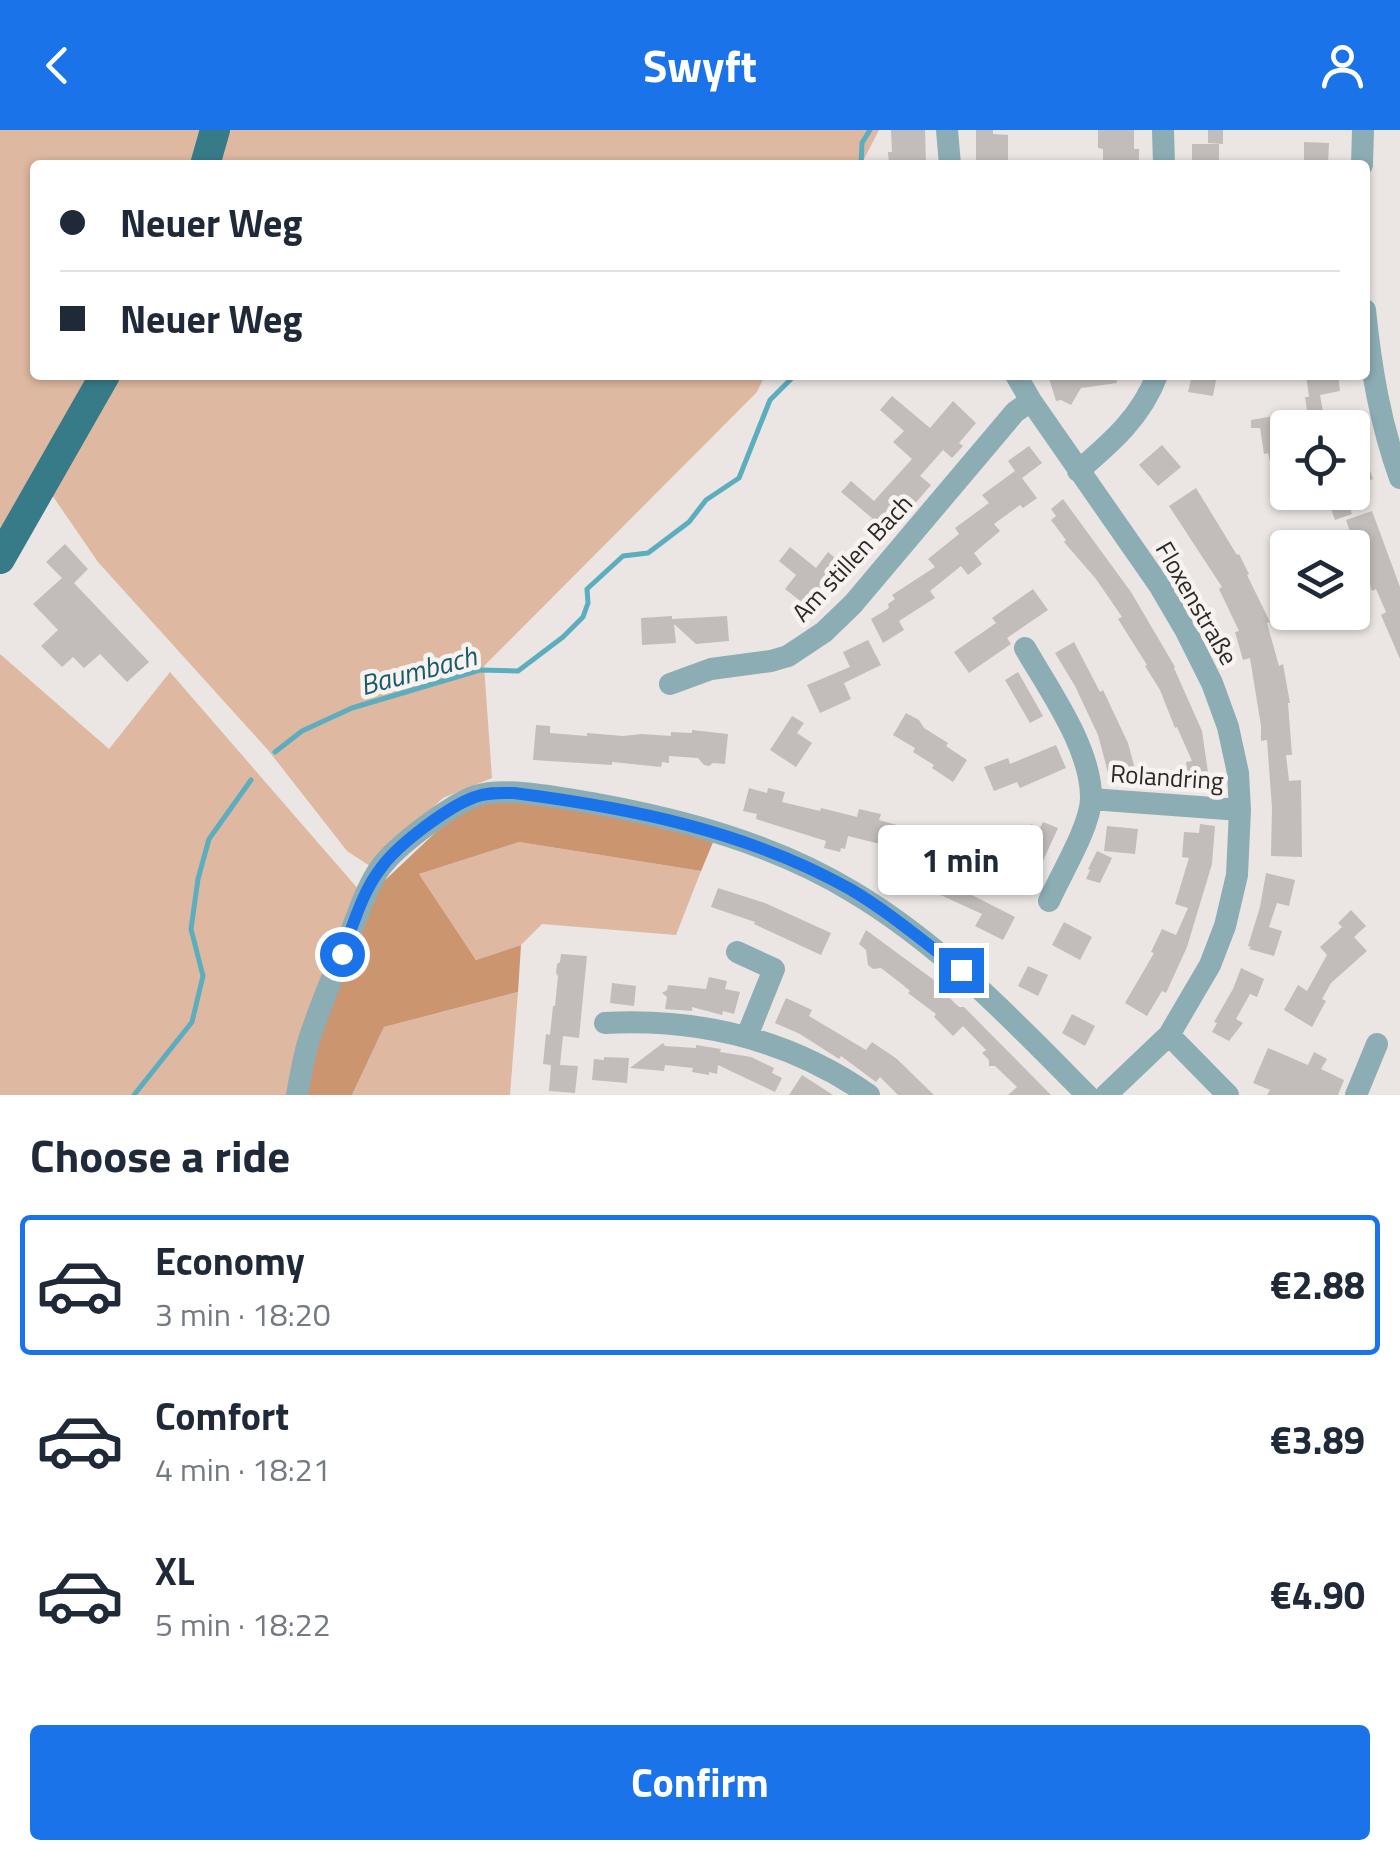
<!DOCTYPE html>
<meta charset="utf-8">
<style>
body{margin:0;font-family:"Titillium Web",sans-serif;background:#f6f6f7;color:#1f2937;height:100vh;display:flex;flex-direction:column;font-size:38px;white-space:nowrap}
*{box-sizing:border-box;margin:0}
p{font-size:32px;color:#747a83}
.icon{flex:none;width:55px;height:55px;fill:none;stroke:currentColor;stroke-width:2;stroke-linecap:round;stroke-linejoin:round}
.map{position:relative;height:965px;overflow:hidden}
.drawer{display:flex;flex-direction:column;background:#fff;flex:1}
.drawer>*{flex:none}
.banner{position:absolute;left:30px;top:30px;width:1340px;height:220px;border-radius:10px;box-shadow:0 2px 8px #0004;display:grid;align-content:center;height:220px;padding:0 30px;background:#fff}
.tools{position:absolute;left:1270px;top:280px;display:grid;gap:20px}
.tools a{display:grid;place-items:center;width:100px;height:100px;border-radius:10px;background:#fff;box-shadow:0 2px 8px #0004;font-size:50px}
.end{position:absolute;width:45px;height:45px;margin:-22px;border:12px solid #1a73e8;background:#fff;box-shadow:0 0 0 5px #fff}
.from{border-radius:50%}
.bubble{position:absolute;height:70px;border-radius:10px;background:#fff;box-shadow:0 2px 8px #0004;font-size:32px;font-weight:700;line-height:70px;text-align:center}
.banner b{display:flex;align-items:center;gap:35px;height:95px;font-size:38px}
.banner b+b{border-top:2px solid #e0e1e3}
.banner i{width:25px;height:25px;background:#1f2937}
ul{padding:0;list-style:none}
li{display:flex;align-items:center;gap:30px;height:140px;margin:0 20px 15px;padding:0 10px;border:5px solid transparent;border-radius:10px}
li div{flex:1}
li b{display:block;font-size:38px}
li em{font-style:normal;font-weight:700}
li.active{border-color:#1a73e8}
li>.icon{width:90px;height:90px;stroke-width:1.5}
h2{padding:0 30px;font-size:45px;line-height:120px}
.cta{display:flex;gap:20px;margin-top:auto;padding:20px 30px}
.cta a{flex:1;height:115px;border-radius:10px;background:#1a73e8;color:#fff;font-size:40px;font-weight:700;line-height:115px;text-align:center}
header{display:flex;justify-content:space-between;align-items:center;height:130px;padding:0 30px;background:#1a73e8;color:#fff;font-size:45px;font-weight:700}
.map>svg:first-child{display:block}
</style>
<header><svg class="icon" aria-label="back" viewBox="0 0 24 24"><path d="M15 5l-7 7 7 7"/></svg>Swyft<svg class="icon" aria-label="person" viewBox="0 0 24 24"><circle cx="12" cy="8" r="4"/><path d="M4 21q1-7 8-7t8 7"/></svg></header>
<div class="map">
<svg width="1400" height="965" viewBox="0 0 1400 965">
<rect width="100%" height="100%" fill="#ebe6e3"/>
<!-- green -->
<path fill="#deb8a0" d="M 0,0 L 207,0 L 195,35 L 35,35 L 35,245 L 93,245 L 0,410 Z
M 230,0 L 879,0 L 861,35 L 218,35 Z
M 116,245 L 765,245 L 757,262 L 484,536 L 492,648 L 443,668 L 370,736 L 347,721 L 268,620 L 98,432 L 52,365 Z
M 0,524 L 109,619 L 170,542 L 359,760 L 289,965 L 0,965 Z
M 519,712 L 701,741 L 676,805 L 542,794 L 521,815 L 476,830 L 419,744 Z
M 518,862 L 510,965 L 352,965 L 384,897 Z"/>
<!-- forest -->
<path fill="#cb9570" d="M 501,666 L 625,689 L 714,710 L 701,741 L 519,712 L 419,744 L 476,830 L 521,815 L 518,862 L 384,897 L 352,965 L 305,965 L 318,908 L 381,754 L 437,701 L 473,676 Z"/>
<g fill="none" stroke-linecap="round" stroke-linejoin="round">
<!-- stream -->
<path stroke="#5caebf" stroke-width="5" d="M 861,35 L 862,13 L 870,0
M 275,622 L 302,601 L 352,578 L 480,540 L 518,541 L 563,507 L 583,487 L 588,473 L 587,459 L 623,426 L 648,423 L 689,392 L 706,370 L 739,348 L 770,270 L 795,245
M 134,965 L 192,892 L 203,846 L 191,799 L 198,749 L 209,709 L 251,650"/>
</g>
<!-- building -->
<path fill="#c2bdba" d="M 891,0 L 925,0 L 926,34 L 889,35 L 888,22 L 892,22 Z
M 976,0 L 993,0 L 993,4 L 1008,5 L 1008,35 L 976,35 Z
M 1098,0 L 1134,0 L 1134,19 L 1139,19 L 1139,35 L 1103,35 L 1103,19 L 1098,18 Z
M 1208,0 L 1223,0 L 1223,14 L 1208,13 Z
M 1304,12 L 1329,13 L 1328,35 L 1304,35 Z
M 1192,14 L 1219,14 L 1219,35 L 1192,35 Z
M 1048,245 L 1116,245 L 1117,253 L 1081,258 L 1071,275 L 1061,270 L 1056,271 Z
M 1192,245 L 1217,245 L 1213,266 L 1188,262 Z
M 1306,245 L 1338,245 L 1340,261 L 1320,265 L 1326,298 L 1288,298 L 1288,348 L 1277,351 L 1272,341 L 1268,323 L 1264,324 L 1260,298 L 1251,298 L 1251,290 L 1307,280 L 1305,267 L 1309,267 Z
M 892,266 L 930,298 L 953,271 L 976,293 L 959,313 L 963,316 L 952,328 L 943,320 L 920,346 L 931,355 L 881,413 L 863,397 L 872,388 L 841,362 L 851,351 L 874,371 L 912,329 L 893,312 L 904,301 L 880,280 Z
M 1162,315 L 1181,337 L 1158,356 L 1139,335 Z
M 1029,316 L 1042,333 L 1022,348 L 1037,368 L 1023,378 L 1020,375 L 994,394 L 1000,401 L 974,423 L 982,434 L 968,445 L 961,436 L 930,461 L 935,468 L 899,491 L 904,500 L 883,513 L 871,489 L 889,478 L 888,474 L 895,469 L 892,465 L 935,437 L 928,429 L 959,404 L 955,398 L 989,373 L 982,365 L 1015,341 L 1008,331 Z
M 1363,320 L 1373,349 L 1352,357 L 1352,324 Z
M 1196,358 L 1237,425 L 1239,424 L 1249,444 L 1247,445 L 1270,492 L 1267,493 L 1279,536 L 1283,534 L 1290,573 L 1288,573 L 1292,625 L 1286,625 L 1289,651 L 1301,650 L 1302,727 L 1271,726 L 1272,678 L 1267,610 L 1261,611 L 1261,596 L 1250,528 L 1243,530 L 1235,502 L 1239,501 L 1219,459 L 1222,457 L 1169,376 Z
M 1325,362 L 1344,362 L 1352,384 L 1335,390 Z
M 1063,369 L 1131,462 L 1175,537 L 1174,538 L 1202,601 L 1211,663 L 1205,662 L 1201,654 L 1190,656 L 1186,632 L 1192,631 L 1177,597 L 1175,598 L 1160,560 L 1145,536 L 1147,535 L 1118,489 L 1122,487 L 1096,449 L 1064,412 L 1066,410 L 1051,390 L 1056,386 L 1051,379 Z
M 1372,381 L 1400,457 L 1400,529 L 1381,485 L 1386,482 L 1376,459 L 1372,461 L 1367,446 L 1363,448 L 1359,435 L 1361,434 L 1346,390 Z
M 65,414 L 88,439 L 74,453 L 149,532 L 127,552 L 100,524 L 84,538 L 73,527 L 62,537 L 41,516 L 58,500 L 33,474 L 62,448 L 46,432 Z
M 790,417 L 816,438 L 828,422 L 840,432 L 808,477 L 785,459 L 796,445 L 779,431 Z
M 1033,459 L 1048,480 L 1007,508 L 1011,514 L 969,543 L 954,522 L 996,493 L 992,488 Z
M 672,486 L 672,489 L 727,486 L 729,511 L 696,514 L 674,494 L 676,513 L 642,515 L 641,488 Z
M 868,510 L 881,535 L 844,553 L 851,569 L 820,583 L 807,555 L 850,537 L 843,522 Z
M 1074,512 L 1100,562 L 1103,560 L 1128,613 L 1137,647 L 1111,654 L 1098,605 L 1075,556 L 1055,523 Z
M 1018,542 L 1043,586 L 1030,593 L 1005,550 Z
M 906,583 L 919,590 L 924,598 L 948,613 L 946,616 L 967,630 L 953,652 L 932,638 L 934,635 L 913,622 L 915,618 L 893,605 Z
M 792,586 L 804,593 L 797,603 L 812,613 L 796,637 L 770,620 Z
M 536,595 L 550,596 L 550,603 L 587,606 L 587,603 L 623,606 L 641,604 L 671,606 L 671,602 L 692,603 L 692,600 L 728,604 L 725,634 L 713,633 L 709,636 L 704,635 L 698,628 L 669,626 L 669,633 L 662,632 L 661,637 L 612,632 L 612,635 L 533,630 Z
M 1056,615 L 1066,638 L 1020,658 L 1017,652 L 994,661 L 984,637 L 1008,628 L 1010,634 Z
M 749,658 L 767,663 L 768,658 L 785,662 L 782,672 L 820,681 L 821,678 L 857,687 L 859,679 L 881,684 L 879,690 L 932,705 L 926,726 L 974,748 L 968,763 L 1015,787 L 1003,810 L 975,796 L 982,784 L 934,762 L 943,743 L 893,729 L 896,718 L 848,706 L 845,719 L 841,718 L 840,722 L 824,718 L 826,711 L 756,689 L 757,684 L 743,681 Z
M 1043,692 L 1058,698 L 1042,733 L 1018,722 L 1031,694 L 1040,698 Z
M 1200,694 L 1215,696 L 1212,734 L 1187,817 L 1166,863 L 1162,861 L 1147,886 L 1125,873 L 1154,823 L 1151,822 L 1162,799 L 1176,805 L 1188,778 L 1175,774 L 1189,728 L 1182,727 L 1184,702 L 1199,703 Z
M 1107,696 L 1138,699 L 1135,724 L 1104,721 Z
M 1097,721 L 1112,728 L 1100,753 L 1086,749 L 1090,740 L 1088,739 Z
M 1266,743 L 1295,750 L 1289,776 L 1277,773 L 1269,797 L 1282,801 L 1274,826 L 1249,819 L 1251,817 L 1248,816 L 1260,777 Z
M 718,758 L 765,773 L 831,803 L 821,825 L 754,794 L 755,792 L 711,777 Z
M 1351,780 L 1366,796 L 1354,807 L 1367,821 L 1331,853 L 1322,869 L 1326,871 L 1312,897 L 1284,880 L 1298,855 L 1307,861 L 1327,825 L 1320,817 L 1342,797 L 1338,793 Z
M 1064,792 L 1092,807 L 1080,830 L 1052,815 Z
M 866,800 L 938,853 L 937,856 L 959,877 L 964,877 L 1051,965 L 1008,965 L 1017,957 L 995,936 L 989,936 L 989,930 L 982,923 L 986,920 L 963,896 L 953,906 L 934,887 L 936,884 L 908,863 L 910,861 L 903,855 L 881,838 L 873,839 L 868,835 L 866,820 L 859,814 Z
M 561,824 L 587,826 L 579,908 L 563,906 L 560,935 L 578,936 L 575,963 L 549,961 L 551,935 L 543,934 L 546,904 L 550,905 L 553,876 L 555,876 L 558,846 L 556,843 L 557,834 L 560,832 Z
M 1028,836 L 1048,845 L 1038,866 L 1018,856 Z
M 1241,838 L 1264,849 L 1257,867 L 1250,864 L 1236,889 L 1243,893 L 1229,911 L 1212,902 L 1217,893 L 1214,892 L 1233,859 Z
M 709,847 L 727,851 L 725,859 L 740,862 L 734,884 L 723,881 L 722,885 L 692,877 L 692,881 L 665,879 L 667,867 L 662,863 L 667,860 L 668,855 L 706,859 Z
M 612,853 L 636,856 L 634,876 L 610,873 Z
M 786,868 L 812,880 L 809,886 L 866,920 L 872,912 L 897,929 L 934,965 L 898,965 L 880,947 L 876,952 L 841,926 L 839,929 L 800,904 L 775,893 Z
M 1072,884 L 1095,896 L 1085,916 L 1062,903 Z
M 663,913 L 665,916 L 696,918 L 696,915 L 721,919 L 720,922 L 751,927 L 774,938 L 772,943 L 782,948 L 775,962 L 718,935 L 717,944 L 709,942 L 709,945 L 692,942 L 693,938 L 665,935 L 664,941 L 630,938 Z
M 1268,918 L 1308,935 L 1314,922 L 1327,929 L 1321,939 L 1344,950 L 1338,965 L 1267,965 L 1270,960 L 1253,953 Z
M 604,927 L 629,928 L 627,953 L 592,950 L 594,929 L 604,930 Z
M 802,945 L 833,965 L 789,965 Z"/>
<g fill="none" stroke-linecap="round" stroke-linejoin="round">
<!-- minor -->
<path stroke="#8cadb4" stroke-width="22" d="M 947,0 L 950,35
M 1163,0 L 1164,35
M 1362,35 L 1363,0
M 1365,180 C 1371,238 1380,293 1400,348
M 1016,245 L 1031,271 L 1159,455 L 1186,501 L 1212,553 L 1228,597 L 1238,643 L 1240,680 L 1237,745 L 1225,796 L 1210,835 L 1169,905 L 1106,965
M 1078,341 C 1111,313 1142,286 1157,245
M 1025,518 C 1049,560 1092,619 1091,669 C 1090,697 1061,744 1049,771
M 670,554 L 711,539 L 771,531 L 788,526 L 824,502 L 853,474 L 1015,282 L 1031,271
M 1091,669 L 1240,680
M 737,822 L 774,839 L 747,906
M 605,893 C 700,888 790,910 869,965
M 1169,905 L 1228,965
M 297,965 C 300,948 303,930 308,913 C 319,877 335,842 349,807 C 358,785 366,758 380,738 C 396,716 450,675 476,666 C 506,656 565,669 597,674 C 685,690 776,715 853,762 C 942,815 1015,892 1087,965
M 1356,965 L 1377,914"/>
<!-- major -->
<path stroke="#377b88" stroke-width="30" d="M 205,35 L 215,0
M 0,429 L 105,245"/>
</g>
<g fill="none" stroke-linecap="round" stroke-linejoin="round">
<!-- route -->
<path stroke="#1a73e8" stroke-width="12" d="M 342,824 C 353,796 362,762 381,738 C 397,715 449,676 475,667 C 488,662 501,663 514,663 C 631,678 746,701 850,759 C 889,782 925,813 961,840"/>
</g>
<g text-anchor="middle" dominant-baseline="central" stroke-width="9" stroke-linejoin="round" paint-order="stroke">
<!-- street labels -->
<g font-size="25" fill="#2b2928" stroke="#f8f3f0">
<text transform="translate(852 428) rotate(-47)">Am stillen Bach</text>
<text transform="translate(1197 473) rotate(60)">Floxenstraße</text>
<text transform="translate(1167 647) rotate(4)">Rolandring</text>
</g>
<!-- water labels -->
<g font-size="28" font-style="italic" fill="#185c69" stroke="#f8f3f0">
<text transform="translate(418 540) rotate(-15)">Baumbach</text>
</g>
</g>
</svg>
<div class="tools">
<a><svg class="icon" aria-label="locate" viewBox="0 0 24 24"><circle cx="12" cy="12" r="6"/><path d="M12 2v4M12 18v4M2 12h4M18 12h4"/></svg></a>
<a><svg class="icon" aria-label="layers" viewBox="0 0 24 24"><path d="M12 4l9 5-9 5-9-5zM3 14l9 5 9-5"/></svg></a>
</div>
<i class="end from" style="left:342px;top:824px"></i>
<i class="end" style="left:961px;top:840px"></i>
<div class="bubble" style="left:878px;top:695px;width:165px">1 min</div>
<div class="banner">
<b><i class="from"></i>Neuer Weg</b>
<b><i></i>Neuer Weg</b>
</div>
</div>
<section class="drawer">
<h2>Choose a ride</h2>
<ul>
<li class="active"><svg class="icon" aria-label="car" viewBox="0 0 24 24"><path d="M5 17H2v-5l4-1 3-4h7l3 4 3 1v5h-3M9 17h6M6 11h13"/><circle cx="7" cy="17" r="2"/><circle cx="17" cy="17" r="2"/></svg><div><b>Economy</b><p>3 min · 18:20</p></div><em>€2.88</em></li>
<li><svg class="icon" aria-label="car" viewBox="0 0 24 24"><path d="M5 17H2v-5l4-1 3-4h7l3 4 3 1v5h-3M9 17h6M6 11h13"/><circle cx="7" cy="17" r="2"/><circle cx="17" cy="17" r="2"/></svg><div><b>Comfort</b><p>4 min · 18:21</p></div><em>€3.89</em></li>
<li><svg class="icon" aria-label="car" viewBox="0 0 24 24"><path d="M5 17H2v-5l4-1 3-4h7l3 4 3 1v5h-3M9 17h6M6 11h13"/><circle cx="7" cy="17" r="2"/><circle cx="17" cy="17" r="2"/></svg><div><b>XL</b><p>5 min · 18:22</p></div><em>€4.90</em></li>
</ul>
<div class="cta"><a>Confirm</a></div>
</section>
